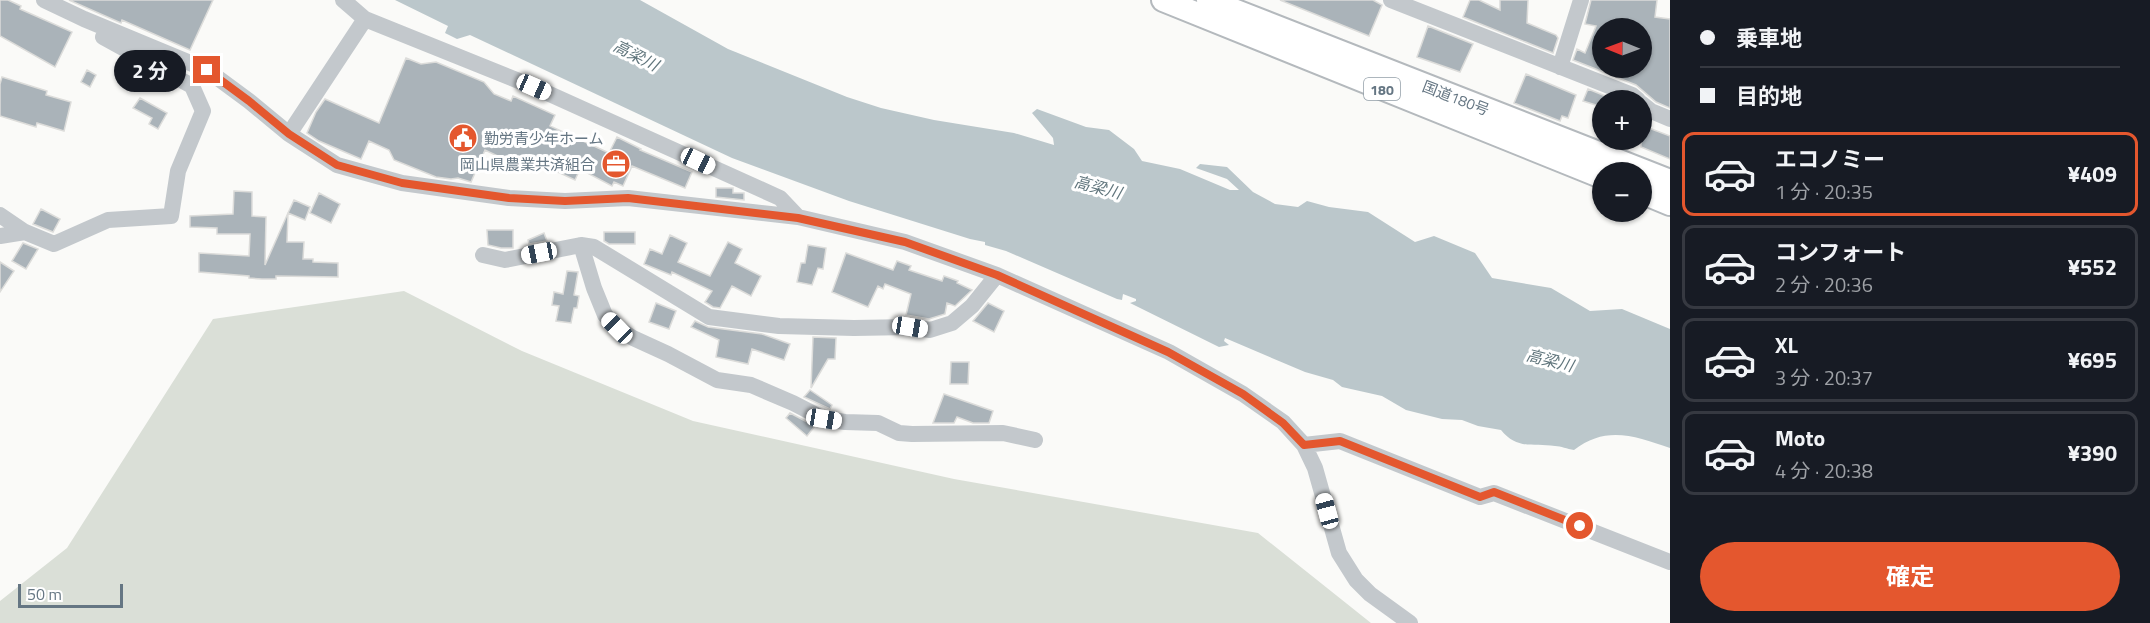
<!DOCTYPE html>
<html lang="ja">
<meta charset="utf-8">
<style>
body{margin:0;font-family:"Titillium Web","Noto Sans JP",sans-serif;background:#20242c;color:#f1f3f6;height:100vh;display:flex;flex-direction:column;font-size:22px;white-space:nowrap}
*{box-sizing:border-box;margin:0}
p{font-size:20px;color:#9ea1a6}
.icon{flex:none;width:33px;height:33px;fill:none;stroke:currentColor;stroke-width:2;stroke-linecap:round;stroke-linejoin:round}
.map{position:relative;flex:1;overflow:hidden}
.details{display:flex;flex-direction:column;background:#171b24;width:480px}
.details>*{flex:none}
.top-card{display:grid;align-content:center;height:132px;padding:0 30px;background:#171b24}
.needle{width:39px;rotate:271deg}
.controls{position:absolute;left:1592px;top:18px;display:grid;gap:12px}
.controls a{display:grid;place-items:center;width:60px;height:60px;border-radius:50%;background:#171b24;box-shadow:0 2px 4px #0004;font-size:30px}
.scale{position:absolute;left:18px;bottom:15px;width:105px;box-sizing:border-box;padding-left:6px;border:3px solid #657683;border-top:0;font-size:16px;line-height:21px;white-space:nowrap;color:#657683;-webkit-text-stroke:4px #fff;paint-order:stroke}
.end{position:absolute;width:27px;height:27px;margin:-14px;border:8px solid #e4572e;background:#fff;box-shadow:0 0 0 3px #fff}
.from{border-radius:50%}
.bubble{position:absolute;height:42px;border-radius:21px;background:#171b24;box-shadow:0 2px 4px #0004;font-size:20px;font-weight:700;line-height:42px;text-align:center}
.car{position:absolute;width:18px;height:36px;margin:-18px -9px;border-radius:8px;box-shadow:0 0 4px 2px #0007;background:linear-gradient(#fff 24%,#345 0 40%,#fff 0 76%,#345 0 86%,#fff 0)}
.top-card b{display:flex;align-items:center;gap:21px;height:57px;font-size:22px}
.top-card b+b{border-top:2px solid #363941}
.top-card i{width:15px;height:15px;background:#f1f3f6}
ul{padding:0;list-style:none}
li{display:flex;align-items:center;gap:18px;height:84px;margin:0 12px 9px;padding:0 18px;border:3px solid #363941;border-radius:12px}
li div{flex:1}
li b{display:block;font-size:22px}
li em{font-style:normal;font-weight:700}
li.selected{border-color:#e4572e}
li>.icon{width:54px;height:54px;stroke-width:1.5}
.primary-button{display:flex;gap:12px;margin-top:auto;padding:12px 30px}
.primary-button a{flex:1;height:69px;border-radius:36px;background:#e4572e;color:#fff;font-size:24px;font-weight:700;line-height:69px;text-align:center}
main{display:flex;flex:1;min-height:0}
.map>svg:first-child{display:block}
</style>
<main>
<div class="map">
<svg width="1670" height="623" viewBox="0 0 1670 623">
<rect width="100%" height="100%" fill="#fafaf8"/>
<!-- green -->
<path fill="#dadfd7" d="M 404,291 L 522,351 L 693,421 L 954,479 L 1258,533 L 1371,623 L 0,623 L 0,601 L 67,548 L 213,319 Z"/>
<!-- water -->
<path fill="#bbc7cb" d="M 395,0 L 640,0 L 728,49 L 847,97 L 881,108 L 934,120 L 1014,133 L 1054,145 L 1053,138 L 1032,113 L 1037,109 L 1086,127 L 1109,130 L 1134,149 L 1142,161 L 1180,169 L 1230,190 L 1239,190 L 1227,179 L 1196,168 L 1200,164 L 1227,167 L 1253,192 L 1275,204 L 1298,207 L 1307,201 L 1329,207 L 1368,212 L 1415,242 L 1434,236 L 1475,253 L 1492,278 L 1551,288 L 1590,311 L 1622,309 L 1670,329 L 1670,448 C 1635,436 1606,425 1574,450 C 1567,449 1561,446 1555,446 C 1533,443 1517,450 1501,430 L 1478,426 L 1462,420 L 1442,419 L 1406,410 L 1382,396 L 1342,387 L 1333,380 L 1305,372 L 1225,338 L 1224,341 L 1229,345 L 1219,347 L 1130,303 L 1136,301 L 1136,299 L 1123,294 L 1122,300 L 1117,299 L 1006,251 L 985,245 L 985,242 L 970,239 L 849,201 L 732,158 L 470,35 L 457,39 L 445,33 L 448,26 Z"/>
<!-- building -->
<path fill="#aab3b9" stroke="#dcdcda" stroke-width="1.5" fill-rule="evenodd" d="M 0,0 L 8,0 L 21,6 L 20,9 L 72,32 L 55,67 L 0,36 Z
M 69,0 L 213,0 L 190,50 L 122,20 L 121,23 Z
M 1280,0 L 1373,0 L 1382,5 L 1369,36 Z
M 1470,0 L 1479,0 L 1500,10 L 1500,0 L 1528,0 L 1527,23 L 1556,35 L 1558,38 L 1553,53 L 1463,17 Z
M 1591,0 L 1657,0 L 1655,17 L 1670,19 L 1670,108 L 1656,102 L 1636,85 L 1573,60 L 1577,49 L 1585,53 L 1596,26 L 1585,24 ZM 1602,27 L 1641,28 L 1641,33 L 1646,34 L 1641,47 L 1641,68 L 1602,68 L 1602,59 L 1598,57 L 1602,46 Z
M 1428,26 L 1473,44 L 1460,72 L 1417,57 Z
M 406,58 L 421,64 L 436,62 L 484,82 L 494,94 L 511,101 L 513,96 L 555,115 L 550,126 L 609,153 L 617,137 L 641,149 L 640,150 L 692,172 L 685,188 L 632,166 L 623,186 L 614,182 L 612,186 L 580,169 L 575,180 L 534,161 L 529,171 L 485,150 L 471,182 L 458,178 L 451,179 L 436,177 L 394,160 L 389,150 L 369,141 L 361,159 L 319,141 L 307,133 L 316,112 L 325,99 L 379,123 Z
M 87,70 L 96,75 L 90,87 L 81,82 Z
M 1526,74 L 1576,95 L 1568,118 L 1562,116 L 1560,121 L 1514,103 Z
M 2,77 L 47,91 L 46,95 L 71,102 L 64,131 L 37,123 L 36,127 L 0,116 L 0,84 Z
M 1588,89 L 1613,99 L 1613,100 L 1602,100 L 1602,107 L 1583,101 Z
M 140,98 L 167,113 L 158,129 L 149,124 L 152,118 L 133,108 Z
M 1641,125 L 1670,136 L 1670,159 L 1641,147 Z
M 716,188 L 733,188 L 733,193 L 744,193 L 744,200 L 716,197 Z
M 234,191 L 252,192 L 252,216 L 266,217 L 265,265 L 288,213 L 287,242 L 304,242 L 303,259 L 313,259 L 313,262 L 338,263 L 338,277 L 276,276 L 276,279 L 262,279 L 249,278 L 249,276 L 199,272 L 199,253 L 249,256 L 250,234 L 217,234 L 217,228 L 190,227 L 190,216 L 233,214 Z
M 319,193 L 340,204 L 331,223 L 310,213 Z
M 294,200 L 310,207 L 305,220 L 288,213 Z
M 41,209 L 60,219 L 53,232 L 33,224 Z
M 487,230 L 513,230 L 513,248 L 501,248 L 488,245 Z
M 604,232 L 635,232 L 635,244 L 609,244 L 604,241 Z
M 544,233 L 547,241 L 529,244 L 528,240 Z
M 670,235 L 687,243 L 678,262 L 710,276 L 728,242 L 742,249 L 735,263 L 761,276 L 751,296 L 732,286 L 720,308 L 713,307 L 705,302 L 712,291 L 672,272 L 671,275 L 644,264 L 650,249 L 662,254 Z
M 23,243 L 38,249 L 26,269 L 12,261 Z
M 808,245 L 826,248 L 823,269 L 818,268 L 812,285 L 797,282 L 801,263 L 805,263 Z
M 846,253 L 893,270 L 897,261 L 911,266 L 909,270 L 942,281 L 944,276 L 958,281 L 957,283 L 972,290 L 955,306 L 947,303 L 945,314 L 929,319 L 906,315 L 911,294 L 885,284 L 883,289 L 878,286 L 868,307 L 832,292 Z
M 0,262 L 14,271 L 0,292 Z
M 567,271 L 578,272 L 574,295 L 579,296 L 577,308 L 574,308 L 571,323 L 556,321 L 559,306 L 552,305 L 554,292 L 563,294 Z
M 656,303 L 676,311 L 669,329 L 649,322 Z
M 988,303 L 1004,311 L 994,332 L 973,321 Z
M 695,321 L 708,327 L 762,334 L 790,344 L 784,360 L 752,349 L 748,364 L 716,357 L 719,340 L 691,327 Z
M 813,337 L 836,338 L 835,359 L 828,359 L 811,388 Z
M 951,362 L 969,362 L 968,384 L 950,384 Z
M 810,390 L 832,405 L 830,409 L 804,397 Z
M 944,394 L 993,411 L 989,423 L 973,423 L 957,417 L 954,423 L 933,423 Z
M 790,413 L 815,426 L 807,436 L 786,418 Z"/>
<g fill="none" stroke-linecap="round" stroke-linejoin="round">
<!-- highway casing -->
<g stroke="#b4b9bd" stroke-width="26">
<path id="highway" d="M 1163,0 L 1602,177
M 1208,0 L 1670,181
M 1641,192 L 1670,204"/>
</g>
<!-- minor -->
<path stroke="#c3c8cc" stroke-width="16" d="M 44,0 L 84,19 L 207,70 L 249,101 L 289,134 L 337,165 L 402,183 L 509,198 L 565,201 L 628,198 L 798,217 L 905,242 L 997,275 L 1169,352 L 1243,394 L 1283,422 L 1304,445 L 1315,468 L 1339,553 L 1356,580 L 1370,594 L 1410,623
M 343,0 L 365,19 L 534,87 L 780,198 L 798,217
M 1391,0 L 1632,95 L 1638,100
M 1560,67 L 1581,0
M 1641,103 L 1651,111 L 1670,119
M 289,134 L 365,19
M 0,215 L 25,232 L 54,244 L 108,220 L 171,216 L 178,171 L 203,111 L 192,86 L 103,37
M 0,236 L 25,232
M 581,245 L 594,288 L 605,315 L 617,328 L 633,338 L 668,354 L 717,380 L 751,385 L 793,403 L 824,419 L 845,422 L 878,423 L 899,433 L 912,434 L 1003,433 L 1035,440
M 483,255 L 505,260 L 581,245 L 594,247 L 709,317 L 779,326 L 854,328 L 910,327 L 930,330 L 952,323 L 972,306 L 997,275
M 1304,445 L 1340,441 L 1480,497 L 1494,493 L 1670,562"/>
<!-- highway -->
<use href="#highway" stroke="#fff" stroke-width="22"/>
</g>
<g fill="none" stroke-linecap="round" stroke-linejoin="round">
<!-- route -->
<path stroke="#e4572e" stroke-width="8" d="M 207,70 L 249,101 L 289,134 L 337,165 L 402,183 L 509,198 L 565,201 L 628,198 L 798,218 L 905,242 L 997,275 L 1168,352 L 1243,394 L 1283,423 L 1304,445 L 1340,441 L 1480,497 L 1494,492 L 1580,526"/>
</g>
<!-- icons -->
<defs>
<g id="civic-disc" transform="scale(1.5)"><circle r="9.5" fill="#e4572e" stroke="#fff"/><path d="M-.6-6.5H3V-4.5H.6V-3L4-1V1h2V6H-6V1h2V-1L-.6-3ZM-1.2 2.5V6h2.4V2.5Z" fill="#fff"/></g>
<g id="office-disc" transform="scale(1.5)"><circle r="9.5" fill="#e4572e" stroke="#fff"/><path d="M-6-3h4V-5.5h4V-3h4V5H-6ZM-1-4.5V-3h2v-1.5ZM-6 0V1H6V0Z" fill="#fff"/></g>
</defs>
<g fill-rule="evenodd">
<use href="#civic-disc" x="463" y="138"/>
<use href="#office-disc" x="616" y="164"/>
</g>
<g text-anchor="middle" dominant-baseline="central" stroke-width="6" stroke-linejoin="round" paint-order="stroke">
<!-- shield labels -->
<rect fill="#fff" stroke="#939fa8" stroke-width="1.5" x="1364" y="78" width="36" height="22" rx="4.5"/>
<g font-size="14" font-weight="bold" fill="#657683">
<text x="1382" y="89">180</text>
</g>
<!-- street labels -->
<g font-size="15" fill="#657683" stroke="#fff">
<text transform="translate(1456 98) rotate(21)">国道180号</text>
</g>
<!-- poi labels -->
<g font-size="15" fill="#657683" stroke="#fff" text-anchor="start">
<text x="484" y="138">勤労青少年ホーム</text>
<text x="595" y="164" text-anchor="end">岡山県農業共済組合</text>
</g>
<!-- water labels -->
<g font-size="16" font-style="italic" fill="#60757c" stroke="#fff">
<text transform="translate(636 55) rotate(27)">高梁川</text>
<text transform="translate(1098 187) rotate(15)">高梁川</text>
<text transform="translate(1550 360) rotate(14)">高梁川</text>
</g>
</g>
</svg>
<div class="controls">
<a><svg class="needle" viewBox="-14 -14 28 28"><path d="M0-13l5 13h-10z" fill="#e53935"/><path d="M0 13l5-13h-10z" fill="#9ea1a6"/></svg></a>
<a>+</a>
<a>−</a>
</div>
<div class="scale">50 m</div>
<i class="end from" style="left:1580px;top:526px"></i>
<i class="end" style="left:207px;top:70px"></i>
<div class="bubble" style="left:114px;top:50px;width:72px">2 分</div>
<i class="car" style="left:534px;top:87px;rotate:114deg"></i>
<i class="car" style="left:698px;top:161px;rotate:115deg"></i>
<i class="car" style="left:539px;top:253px;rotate:259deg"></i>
<i class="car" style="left:910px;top:327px;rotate:99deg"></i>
<i class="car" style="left:617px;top:328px;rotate:315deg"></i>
<i class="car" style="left:824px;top:419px;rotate:99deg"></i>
<i class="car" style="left:1327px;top:511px;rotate:345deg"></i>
</div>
<section class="details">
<div class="top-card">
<b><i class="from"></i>乗車地</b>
<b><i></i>目的地</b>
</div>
<ul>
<li class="selected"><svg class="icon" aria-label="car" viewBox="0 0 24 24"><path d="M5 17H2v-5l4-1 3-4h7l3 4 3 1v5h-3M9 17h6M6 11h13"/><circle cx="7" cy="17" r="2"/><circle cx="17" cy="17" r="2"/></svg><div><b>エコノミー</b><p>1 分 · 20:35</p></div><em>¥409</em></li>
<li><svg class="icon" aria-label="car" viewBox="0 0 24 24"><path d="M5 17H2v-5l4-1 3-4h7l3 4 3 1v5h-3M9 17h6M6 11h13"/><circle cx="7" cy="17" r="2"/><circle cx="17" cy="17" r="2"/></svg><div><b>コンフォート</b><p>2 分 · 20:36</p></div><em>¥552</em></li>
<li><svg class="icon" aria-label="car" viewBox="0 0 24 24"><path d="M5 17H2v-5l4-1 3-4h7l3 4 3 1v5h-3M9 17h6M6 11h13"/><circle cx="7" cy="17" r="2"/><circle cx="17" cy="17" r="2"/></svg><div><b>XL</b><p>3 分 · 20:37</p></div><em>¥695</em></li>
<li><svg class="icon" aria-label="car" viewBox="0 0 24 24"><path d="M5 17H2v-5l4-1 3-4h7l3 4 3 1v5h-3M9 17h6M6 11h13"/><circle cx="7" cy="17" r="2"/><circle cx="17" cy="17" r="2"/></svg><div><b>Moto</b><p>4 分 · 20:38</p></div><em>¥390</em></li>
</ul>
<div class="primary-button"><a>確定</a></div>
</section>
</main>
